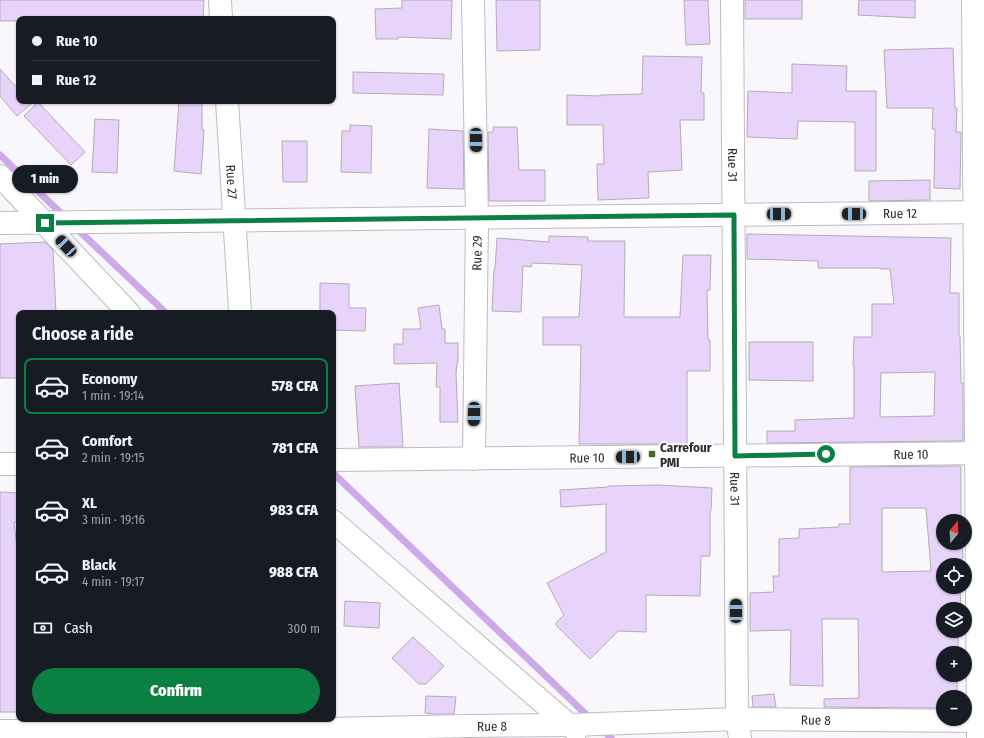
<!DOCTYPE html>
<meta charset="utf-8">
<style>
body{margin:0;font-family:"Fira Sans Condensed",sans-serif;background:#20242c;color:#f1f3f6;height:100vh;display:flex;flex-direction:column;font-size:15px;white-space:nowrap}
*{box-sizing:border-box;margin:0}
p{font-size:13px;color:#9ea1a6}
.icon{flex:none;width:22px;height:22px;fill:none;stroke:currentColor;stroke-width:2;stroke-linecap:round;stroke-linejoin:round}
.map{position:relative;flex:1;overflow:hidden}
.side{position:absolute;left:16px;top:310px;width:320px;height:412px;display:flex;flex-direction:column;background:#171b24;border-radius:8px;box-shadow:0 1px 3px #0004}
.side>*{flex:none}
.top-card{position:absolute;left:16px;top:16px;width:320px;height:88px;border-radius:8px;box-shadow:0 1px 3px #0004;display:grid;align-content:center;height:88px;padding:0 16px;background:#171b24}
.needle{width:26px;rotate:18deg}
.tools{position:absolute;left:936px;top:514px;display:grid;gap:8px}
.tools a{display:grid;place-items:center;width:36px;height:36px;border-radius:50%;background:#171b24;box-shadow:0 1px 3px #0004;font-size:20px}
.end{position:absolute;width:18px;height:18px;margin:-9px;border:5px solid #0b8043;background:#fff;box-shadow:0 0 0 2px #fff}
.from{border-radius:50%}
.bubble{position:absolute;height:28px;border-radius:14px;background:#171b24;box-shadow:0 1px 3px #0004;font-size:13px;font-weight:800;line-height:28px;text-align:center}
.car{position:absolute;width:12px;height:24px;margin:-12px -6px;border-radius:5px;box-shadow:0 0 3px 1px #0007;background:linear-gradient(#222 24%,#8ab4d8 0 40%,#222 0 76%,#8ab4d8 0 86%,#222 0)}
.top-card b{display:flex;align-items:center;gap:14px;height:38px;font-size:15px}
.top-card b+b{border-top:1px solid #363941}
.top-card i{width:10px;height:10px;background:#f1f3f6}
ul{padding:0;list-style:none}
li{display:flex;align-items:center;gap:12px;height:56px;margin:0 8px 6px;padding:0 8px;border:2px solid transparent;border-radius:8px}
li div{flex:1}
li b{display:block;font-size:15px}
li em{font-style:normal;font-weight:800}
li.active{border-color:#0b8043}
li>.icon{width:36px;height:36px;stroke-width:1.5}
h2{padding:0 16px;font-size:18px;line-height:48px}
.pay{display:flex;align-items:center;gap:10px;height:44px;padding:0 16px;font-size:15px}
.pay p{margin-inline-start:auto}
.action{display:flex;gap:8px;margin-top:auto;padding:8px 16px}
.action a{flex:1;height:46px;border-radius:24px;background:#0b8043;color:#fff;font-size:16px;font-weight:800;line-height:46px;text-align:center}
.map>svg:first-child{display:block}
</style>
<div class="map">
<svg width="984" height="738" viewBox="0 0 984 738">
<rect width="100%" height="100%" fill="#faf7fc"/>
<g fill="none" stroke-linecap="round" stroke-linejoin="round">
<!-- stream -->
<path stroke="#cca9e9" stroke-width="7" d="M 0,155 L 65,217
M 75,227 L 166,313
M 333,473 L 592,720
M 601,728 L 611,738"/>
</g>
<!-- building -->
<path fill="#e8d3fb" stroke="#b0aeb2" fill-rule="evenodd" d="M 0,0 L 204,0 L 203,19 L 107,19 L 62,17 L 62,19 L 19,19 L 19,21 L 0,21 Z
M 402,0 L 452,0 L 451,39 L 398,37 L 398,39 L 376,39 L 375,9 L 402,8 Z
M 496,0 L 540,0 L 540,50 L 497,51 Z
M 684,0 L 708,0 L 710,44 L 686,45 Z
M 745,0 L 802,0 L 802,19 L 745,19 Z
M 859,0 L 915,0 L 915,18 L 858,15 Z
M 953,48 L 955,108 L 957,108 L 956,132 L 961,132 L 960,189 L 934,188 L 935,129 L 932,129 L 933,108 L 887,108 L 884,50 Z
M 643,56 L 702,57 L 701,93 L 704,93 L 704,120 L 680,120 L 682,170 L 648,172 L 649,198 L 598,200 L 597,164 L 604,164 L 603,125 L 567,125 L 567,95 L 601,96 L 601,95 L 642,94 Z
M 792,64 L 847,66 L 846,91 L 876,91 L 876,171 L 855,171 L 855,122 L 798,121 L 797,139 L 747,137 L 748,91 L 792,93 Z
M 0,69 L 19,90 L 19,101 L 28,101 L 31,104 L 17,116 L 0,96 Z
M 353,72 L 444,74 L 443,95 L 353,93 Z
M 179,101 L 202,101 L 202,130 L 204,130 L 201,174 L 174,171 Z
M 38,102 L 85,152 L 71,165 L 24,116 Z
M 95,119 L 119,120 L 117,173 L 92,172 Z
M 350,125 L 372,126 L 371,173 L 341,172 L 342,131 L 350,131 Z
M 493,127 L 517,127 L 519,170 L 545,170 L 545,201 L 489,201 L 488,132 L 493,132 Z
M 429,129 L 463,131 L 464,189 L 427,188 Z
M 282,141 L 307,141 L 307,182 L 283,182 Z
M 930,180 L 930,200 L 869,201 L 869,181 Z
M 747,234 L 951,238 L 950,293 L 959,293 L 959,336 L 960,336 L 961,383 L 963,383 L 963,441 L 767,443 L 767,431 L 795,431 L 795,420 L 854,418 L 854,366 L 853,366 L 854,337 L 872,337 L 872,304 L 894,304 L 890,269 L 880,269 L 880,268 L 818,268 L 818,261 L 747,259 ZM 935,372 L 934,416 L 880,417 L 881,373 Z
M 549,236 L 588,237 L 588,241 L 625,241 L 624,317 L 680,317 L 683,255 L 711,255 L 710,290 L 707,290 L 708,340 L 710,340 L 710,371 L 687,371 L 687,444 L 579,444 L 581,345 L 543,345 L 543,317 L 579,317 L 582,265 L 532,263 L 531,267 L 523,266 L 521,312 L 492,311 L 494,269 L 495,269 L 497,238 L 549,242 Z
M 45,242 L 53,250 L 56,313 L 19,313 L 19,378 L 0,378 L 0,244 Z
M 320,283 L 349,284 L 349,308 L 366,308 L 365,331 L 333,330 L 333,313 L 320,313 Z
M 439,305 L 442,329 L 445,329 L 445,343 L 458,343 L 458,363 L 457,363 L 456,373 L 458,422 L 440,422 L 440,387 L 436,387 L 437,363 L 394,364 L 394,344 L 403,344 L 403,329 L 421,329 L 418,308 Z
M 749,342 L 813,342 L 813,381 L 749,380 Z
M 399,383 L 403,447 L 359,447 L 355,386 Z
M 961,466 L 961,521 L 943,521 L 943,543 L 962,543 L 963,558 L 962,558 L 962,565 L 943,565 L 943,587 L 963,587 L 963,590 L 960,591 L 961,609 L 943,609 L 943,631 L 958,631 L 958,653 L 943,653 L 943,675 L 957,675 L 957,697 L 943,697 L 943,708 L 824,707 L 824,699 L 859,698 L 858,619 L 822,619 L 823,686 L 790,685 L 791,630 L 750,631 L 750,593 L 774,592 L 773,576 L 779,576 L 779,539 L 799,538 L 799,529 L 839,527 L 839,524 L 850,524 L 850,467 ZM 882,508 L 926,508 L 931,571 L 882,572 Z
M 657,485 L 712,488 L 711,511 L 710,511 L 710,556 L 701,556 L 700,596 L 646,595 L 646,632 L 618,631 L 590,659 L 555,624 L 564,615 L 547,583 L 606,552 L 606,504 L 561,507 L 560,490 L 608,487 L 608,486 Z
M 0,492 L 19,493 L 19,522 L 14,522 L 19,564 L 19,712 L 0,712 Z
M 345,601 L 380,603 L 379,628 L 344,626 Z
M 413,637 L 444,666 L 426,684 L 419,684 L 392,658 Z
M 774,694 L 776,707 L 753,707 L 752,696 Z
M 426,696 L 456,697 L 454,714 L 434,714 L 425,713 Z"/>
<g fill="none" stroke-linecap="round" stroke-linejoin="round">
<!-- minor casing -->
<g stroke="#bebcc0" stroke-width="24">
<g id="minor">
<path d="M 220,0 L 221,19"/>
<path d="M 473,0 L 477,218 L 474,459"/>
<path id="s1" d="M 732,0 L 737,719 L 740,738"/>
<path d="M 973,0 L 978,738"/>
<path id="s2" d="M 227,101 L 240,311"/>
<path d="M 0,176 L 129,313"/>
<path id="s3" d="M 0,223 L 984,212"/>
<path id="s4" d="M 333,460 L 984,453"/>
<path d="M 0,464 L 19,464"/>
<path d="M 333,521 L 576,731"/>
<path id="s5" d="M 0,731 L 227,731 L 469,726 L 571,725 L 737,719 L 984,721"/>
</g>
</g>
<!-- minor -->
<use href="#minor" stroke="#fff" stroke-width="22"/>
</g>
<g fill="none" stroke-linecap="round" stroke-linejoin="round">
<!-- route -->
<path stroke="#0b8043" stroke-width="5" d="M 45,223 L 734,215 L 735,456 L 826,454"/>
</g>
<!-- markers -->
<rect fill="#446a24" stroke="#fff" stroke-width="1.5" x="648" y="450" width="8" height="8" rx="2"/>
<g text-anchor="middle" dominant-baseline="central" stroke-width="4" stroke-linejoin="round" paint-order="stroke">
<!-- street labels -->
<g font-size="13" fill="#2e2d2e" stroke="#fff">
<text stroke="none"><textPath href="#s1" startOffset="165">Rue 31</textPath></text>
<text stroke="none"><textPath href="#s2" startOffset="81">Rue 27</textPath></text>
<text stroke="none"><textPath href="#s3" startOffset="900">Rue 12</textPath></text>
<text transform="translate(477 253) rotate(-89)">Rue 29</text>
<text stroke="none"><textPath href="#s4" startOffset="578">Rue 10</textPath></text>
<text stroke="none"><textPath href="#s4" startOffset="254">Rue 10</textPath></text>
<text stroke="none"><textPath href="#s1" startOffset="489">Rue 31</textPath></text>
<text stroke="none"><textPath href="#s5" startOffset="816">Rue 8</textPath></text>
<text stroke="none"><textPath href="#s5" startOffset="492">Rue 8</textPath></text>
</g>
<!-- poi labels -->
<g font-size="13" font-weight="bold" fill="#2e2d2e" stroke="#fff" text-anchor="start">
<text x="660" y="447">Carrefour<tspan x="660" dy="15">PMI</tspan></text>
</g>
</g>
</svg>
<div class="tools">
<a><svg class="needle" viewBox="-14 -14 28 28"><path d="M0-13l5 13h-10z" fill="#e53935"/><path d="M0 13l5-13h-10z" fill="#9ea1a6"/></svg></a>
<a><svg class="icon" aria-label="locate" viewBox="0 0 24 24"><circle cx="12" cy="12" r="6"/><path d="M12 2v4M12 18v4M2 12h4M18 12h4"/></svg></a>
<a><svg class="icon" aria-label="layers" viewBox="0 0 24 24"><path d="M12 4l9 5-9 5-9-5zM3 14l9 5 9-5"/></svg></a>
<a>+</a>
<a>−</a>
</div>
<i class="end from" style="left:826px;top:454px"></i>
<i class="end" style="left:45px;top:223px"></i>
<div class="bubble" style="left:12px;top:165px;width:66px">1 min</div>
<i class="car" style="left:476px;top:140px;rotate:179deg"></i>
<i class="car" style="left:779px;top:214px;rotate:89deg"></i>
<i class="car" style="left:854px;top:214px;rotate:270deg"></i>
<i class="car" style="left:66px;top:246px;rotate:317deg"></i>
<i class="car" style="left:474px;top:414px;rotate:181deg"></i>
<i class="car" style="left:628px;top:457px;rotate:269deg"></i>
<i class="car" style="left:736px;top:611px;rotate:0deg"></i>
<div class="top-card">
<b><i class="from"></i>Rue 10</b>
<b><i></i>Rue 12</b>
</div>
<section class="side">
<h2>Choose a ride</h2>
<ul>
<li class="active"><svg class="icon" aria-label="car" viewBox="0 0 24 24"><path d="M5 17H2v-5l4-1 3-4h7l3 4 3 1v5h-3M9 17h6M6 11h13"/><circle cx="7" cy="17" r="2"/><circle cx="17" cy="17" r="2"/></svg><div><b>Economy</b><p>1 min · 19:14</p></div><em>578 CFA</em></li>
<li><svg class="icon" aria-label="car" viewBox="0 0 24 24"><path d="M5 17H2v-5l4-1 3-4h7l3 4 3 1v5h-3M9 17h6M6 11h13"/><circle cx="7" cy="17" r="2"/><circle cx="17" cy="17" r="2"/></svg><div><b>Comfort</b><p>2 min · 19:15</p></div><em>781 CFA</em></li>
<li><svg class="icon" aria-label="car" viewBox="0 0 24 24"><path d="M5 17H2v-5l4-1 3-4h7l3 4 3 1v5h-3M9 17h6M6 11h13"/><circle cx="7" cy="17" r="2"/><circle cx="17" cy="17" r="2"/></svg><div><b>XL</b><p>3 min · 19:16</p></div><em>983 CFA</em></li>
<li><svg class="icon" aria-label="car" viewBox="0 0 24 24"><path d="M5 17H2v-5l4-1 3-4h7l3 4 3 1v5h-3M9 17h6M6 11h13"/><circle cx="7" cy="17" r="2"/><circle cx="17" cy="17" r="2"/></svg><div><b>Black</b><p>4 min · 19:17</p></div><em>988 CFA</em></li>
</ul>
<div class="pay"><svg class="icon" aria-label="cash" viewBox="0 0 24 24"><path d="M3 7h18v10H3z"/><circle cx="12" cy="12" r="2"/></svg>Cash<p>300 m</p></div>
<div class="action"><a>Confirm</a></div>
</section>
</div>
